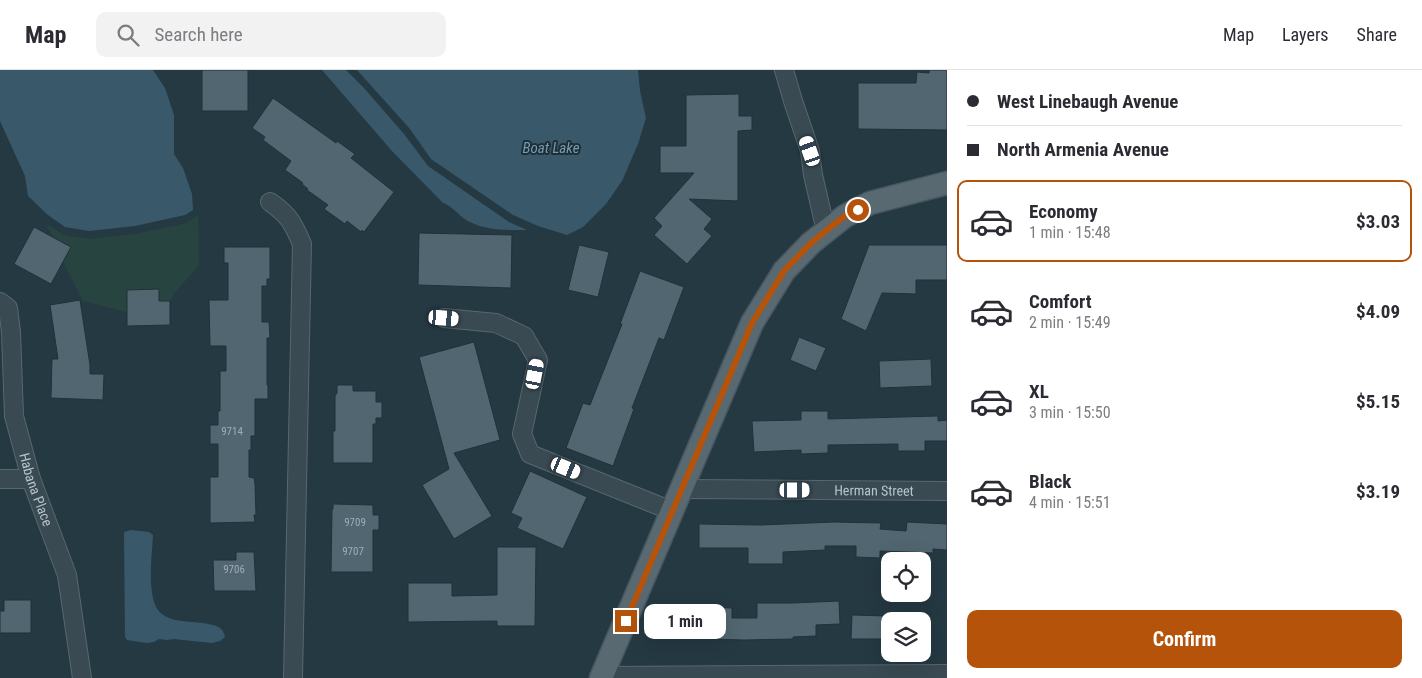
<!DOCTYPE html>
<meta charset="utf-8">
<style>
body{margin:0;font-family:"Roboto Condensed",sans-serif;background:#f2f2f3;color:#2b2b33;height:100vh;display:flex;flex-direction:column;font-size:19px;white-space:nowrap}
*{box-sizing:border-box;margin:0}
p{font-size:16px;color:#7c7c81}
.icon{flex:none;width:28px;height:28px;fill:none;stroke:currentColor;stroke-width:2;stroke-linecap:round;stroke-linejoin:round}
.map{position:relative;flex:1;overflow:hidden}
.panel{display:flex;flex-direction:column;background:#fff;width:475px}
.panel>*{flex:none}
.hud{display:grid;align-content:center;height:110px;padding:0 20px;background:#fff}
.buttons{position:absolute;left:881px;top:482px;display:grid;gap:10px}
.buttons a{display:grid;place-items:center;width:50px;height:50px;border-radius:10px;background:#fff;box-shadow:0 5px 20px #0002;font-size:25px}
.end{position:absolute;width:22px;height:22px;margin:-11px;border:6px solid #b45309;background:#fff;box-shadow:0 0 0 2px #fff}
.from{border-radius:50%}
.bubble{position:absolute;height:35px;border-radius:10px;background:#fff;box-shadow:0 5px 20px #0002;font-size:16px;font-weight:700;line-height:35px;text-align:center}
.car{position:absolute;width:15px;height:30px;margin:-15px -8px;border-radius:6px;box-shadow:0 0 4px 1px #0007;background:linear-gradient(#fff 24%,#345 0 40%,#fff 0 76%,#345 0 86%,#fff 0)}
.hud b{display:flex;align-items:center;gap:18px;height:48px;font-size:19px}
.hud b+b{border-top:1px solid #e1e1e2}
.hud i{width:12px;height:12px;background:#2b2b33}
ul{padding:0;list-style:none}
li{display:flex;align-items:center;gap:15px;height:82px;margin:0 10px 8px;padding:0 10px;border:2px solid transparent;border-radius:10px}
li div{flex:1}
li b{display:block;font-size:19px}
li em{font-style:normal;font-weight:700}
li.current{border-color:#b45309}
li>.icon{width:45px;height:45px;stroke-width:1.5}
.button{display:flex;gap:10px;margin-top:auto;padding:10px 20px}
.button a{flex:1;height:58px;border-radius:10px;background:#b45309;color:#fff;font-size:20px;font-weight:700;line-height:58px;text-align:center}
header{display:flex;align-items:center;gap:30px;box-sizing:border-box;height:70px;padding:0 25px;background:#fff;border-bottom:1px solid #e1e1e2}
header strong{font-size:24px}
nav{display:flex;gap:28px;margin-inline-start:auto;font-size:18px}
.search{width:350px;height:45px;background:#f2f2f3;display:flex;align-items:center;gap:12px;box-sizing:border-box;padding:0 18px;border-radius:10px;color:#7c7c81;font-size:19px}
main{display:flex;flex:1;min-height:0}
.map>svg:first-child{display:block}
</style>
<header>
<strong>Map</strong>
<div class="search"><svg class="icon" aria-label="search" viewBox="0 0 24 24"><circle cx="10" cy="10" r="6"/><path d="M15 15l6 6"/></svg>Search here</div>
<nav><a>Map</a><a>Layers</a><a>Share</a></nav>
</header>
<main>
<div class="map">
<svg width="947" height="608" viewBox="0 0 947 608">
<rect width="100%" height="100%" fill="#253943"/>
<!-- green -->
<path fill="#284440" d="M 198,145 L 199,195 L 173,225 L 169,234 L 131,243 L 83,231 L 61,188 L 47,154 L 64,165 L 89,169 L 135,164 L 187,153 Z"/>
<!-- water -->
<path fill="#39596a" d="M 0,0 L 153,0 L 165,18 L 174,45 L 174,84 L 183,98 L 192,124 L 193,140 L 185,145 L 135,156 L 89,161 L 65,157 L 48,145 L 28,126 L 25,106 L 0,51 Z
M 322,0 L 346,0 L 364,18 L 404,64 L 428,96 L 509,152 L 527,160 C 507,160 487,161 468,151 C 459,146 454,137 443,133 L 392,81 Z
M 357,0 L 638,0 L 640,21 L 646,48 L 638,74 L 622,111 L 606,134 L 583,157 L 567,165 L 538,156 L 513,145 L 431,89 L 410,59 Z
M 131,460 L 149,462 L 153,465 C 152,486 148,511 154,532 C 161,555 189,550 208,554 C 213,555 219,556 222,560 C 224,562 224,565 225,567 L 220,571 L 212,573 L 174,569 L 167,570 L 159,569 L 154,572 L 147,573 L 127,570 L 125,567 L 124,462 Z"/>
<!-- building -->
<path fill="#516670" stroke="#21313a" d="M 202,0 L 248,0 L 248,41 L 202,41 Z
M 929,0 L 947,0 L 947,60 L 858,59 L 858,13 L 916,13 L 917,2 L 929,3 Z
M 739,24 L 739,46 L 752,46 L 752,60 L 738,61 L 738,131 L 689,129 L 712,149 L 704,159 L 712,166 L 687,194 L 654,165 L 662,156 L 654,148 L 694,103 L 660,103 L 660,76 L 686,76 L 686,25 Z
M 273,28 L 336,73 L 337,71 L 355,84 L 351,88 L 394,122 L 364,162 L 362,160 L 361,162 L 347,151 L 345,154 L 324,139 L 328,135 L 307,120 L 308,119 L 302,114 L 303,113 L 285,100 L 291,91 L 263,70 L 265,67 L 252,58 Z
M 34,157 L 71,177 L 51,214 L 14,194 Z
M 419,163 L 512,165 L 511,218 L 418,215 Z
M 579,175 L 609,182 L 598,227 L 568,220 Z
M 869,175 L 947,175 L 947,210 L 916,210 L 916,224 L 882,223 L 866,261 L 841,249 Z
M 224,177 L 270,177 L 270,209 L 267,209 L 267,216 L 262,216 L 262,252 L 269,252 L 270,268 L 267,268 L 267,315 L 268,315 L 268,329 L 255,329 L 255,366 L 251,366 L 251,380 L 249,380 L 249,407 L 254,408 L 255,414 L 256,445 L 254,445 L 255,452 L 210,453 L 210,407 L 218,407 L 218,374 L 210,374 L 210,355 L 218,355 L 218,341 L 220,341 L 220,301 L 226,301 L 226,276 L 210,276 L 209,230 L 228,230 L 228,193 L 224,193 Z
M 640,201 L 684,217 L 664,270 L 659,268 L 632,338 L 634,339 L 613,396 L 566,378 L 583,333 L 590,335 L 622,254 L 620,254 Z
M 159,219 L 159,231 L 170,231 L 170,255 L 127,256 L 127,220 Z
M 80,230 L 90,295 L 90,304 L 104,304 L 103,330 L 51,328 L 52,289 L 58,289 L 50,235 Z
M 799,267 L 826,278 L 816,301 L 790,290 Z
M 474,272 L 500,370 L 454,383 L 492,446 L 454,469 L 422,415 L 449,399 L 419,287 Z
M 931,289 L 932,316 L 880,318 L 879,291 Z
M 337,315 L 353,315 L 353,321 L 376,321 L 376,332 L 382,332 L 382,348 L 376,348 L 376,354 L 373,354 L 373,393 L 333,393 L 333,361 L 335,361 L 335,326 L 337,323 Z
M 801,341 L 828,341 L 828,349 L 938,346 L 938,351 L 947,350 L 947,371 L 925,371 L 925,381 L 898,381 L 898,374 L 828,375 L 828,383 L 801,384 L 801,380 L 754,382 L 752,351 L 801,350 Z
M 530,401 L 587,427 L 563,479 L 517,458 L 522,448 L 511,443 Z
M 333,434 L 373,435 L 373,445 L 379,445 L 379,460 L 373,460 L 373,502 L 331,502 L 332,439 L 333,439 Z
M 834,452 L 881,453 L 880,459 L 906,461 L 907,452 L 947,454 L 947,480 L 933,479 L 933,483 L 880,481 L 880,488 L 856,487 L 856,476 L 825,476 L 825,480 L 783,482 L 783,494 L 748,494 L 748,478 L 699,478 L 699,454 L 760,455 Z
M 497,477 L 536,477 L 535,556 L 497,556 L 497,551 L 408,552 L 408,513 L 452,513 L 452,526 L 497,525 Z
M 236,482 L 254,482 L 256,521 L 214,521 L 213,490 L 236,490 Z
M 4,530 L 31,530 L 31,563 L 0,563 L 0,541 L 4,541 Z
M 839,531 L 840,554 L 816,555 L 816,566 L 793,567 L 793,569 L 744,570 L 708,569 L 708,563 L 662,565 L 662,542 L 708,540 L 708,537 L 732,538 L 732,548 L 757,548 L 757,533 L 792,533 Z
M 852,545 L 887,546 L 887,569 L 851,569 Z"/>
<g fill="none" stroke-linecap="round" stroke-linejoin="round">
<!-- minor casing -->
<g stroke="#586770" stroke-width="20">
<g id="minor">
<path d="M 784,0 L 793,31 L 810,81 L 813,105 L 826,161"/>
<path d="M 270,132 C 289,145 293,153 302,174 L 293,608"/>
<path id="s1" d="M 0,232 L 8,238 L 11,262 L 14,346 L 31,409 L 67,505 L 82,608"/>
<path d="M 444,248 L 496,253 L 524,266 L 538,290 L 522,364 L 530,384 L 672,441"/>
<path d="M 0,409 L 31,409"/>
<path id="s2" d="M 682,419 L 947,421"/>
<path d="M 602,606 L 947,604"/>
</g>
</g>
<!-- major casing -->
<g stroke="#47565f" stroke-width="25">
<path id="major" d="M 601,608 L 752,253 L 784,201 L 811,173 L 845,146 L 870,133 L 947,113"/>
</g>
<!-- minor -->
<use href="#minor" stroke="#3a4a52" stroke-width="18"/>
<!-- major -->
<use href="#major" stroke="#586972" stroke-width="22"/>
</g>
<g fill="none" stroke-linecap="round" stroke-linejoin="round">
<!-- route -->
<path stroke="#b45309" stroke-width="6" d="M 626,551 L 752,253 L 784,201 L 810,174 L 828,159 L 845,146 L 858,140"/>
</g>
<g text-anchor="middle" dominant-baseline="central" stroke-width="4" stroke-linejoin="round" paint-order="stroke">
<!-- number labels -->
<g font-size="11" fill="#9eacb5">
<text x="232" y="361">9714</text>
<text x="355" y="452">9709</text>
<text x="353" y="481">9707</text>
<text x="234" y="499">9706</text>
</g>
<!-- street labels -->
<g font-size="14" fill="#b7c4cc" stroke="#1f2f38">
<text stroke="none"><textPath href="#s1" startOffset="195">Habana Place</textPath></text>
<text stroke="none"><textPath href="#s2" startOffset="192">Herman Street</textPath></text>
</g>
<!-- water labels -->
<g font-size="15" font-style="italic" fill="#769cb0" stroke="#1f2f38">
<text x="551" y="78">Boat Lake</text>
</g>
</g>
</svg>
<div class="buttons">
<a><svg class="icon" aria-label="locate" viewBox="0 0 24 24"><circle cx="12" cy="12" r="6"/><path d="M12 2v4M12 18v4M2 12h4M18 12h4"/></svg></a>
<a><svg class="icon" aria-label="layers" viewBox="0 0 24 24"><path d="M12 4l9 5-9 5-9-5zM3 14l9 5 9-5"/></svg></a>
</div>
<i class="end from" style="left:858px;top:140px"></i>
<i class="end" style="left:626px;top:551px"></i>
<div class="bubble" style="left:644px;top:534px;width:82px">1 min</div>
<i class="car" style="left:810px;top:81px;rotate:341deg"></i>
<i class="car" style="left:444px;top:248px;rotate:95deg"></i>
<i class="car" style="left:535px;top:304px;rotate:11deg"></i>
<i class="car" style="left:566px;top:398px;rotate:112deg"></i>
<i class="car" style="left:795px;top:420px;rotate:90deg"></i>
</div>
<section class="panel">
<div class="hud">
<b><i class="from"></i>West Linebaugh Avenue</b>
<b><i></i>North Armenia Avenue</b>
</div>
<ul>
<li class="current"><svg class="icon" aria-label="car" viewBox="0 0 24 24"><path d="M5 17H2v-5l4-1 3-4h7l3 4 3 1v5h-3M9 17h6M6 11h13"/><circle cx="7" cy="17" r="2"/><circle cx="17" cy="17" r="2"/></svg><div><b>Economy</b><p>1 min · 15:48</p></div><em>$3.03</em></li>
<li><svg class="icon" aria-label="car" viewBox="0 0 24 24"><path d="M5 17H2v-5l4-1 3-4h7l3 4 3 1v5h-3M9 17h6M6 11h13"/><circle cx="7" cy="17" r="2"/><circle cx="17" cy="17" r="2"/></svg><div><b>Comfort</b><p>2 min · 15:49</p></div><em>$4.09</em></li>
<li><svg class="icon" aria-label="car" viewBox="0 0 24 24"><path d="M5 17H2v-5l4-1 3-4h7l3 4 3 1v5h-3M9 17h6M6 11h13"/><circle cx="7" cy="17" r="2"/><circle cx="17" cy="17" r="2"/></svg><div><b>XL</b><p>3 min · 15:50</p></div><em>$5.15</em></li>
<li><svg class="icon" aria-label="car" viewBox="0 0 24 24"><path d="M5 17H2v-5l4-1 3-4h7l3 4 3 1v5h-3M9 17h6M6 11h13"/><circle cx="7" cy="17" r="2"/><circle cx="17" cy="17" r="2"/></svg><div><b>Black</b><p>4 min · 15:51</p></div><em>$3.19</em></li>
</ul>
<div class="button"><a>Confirm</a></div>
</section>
</main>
